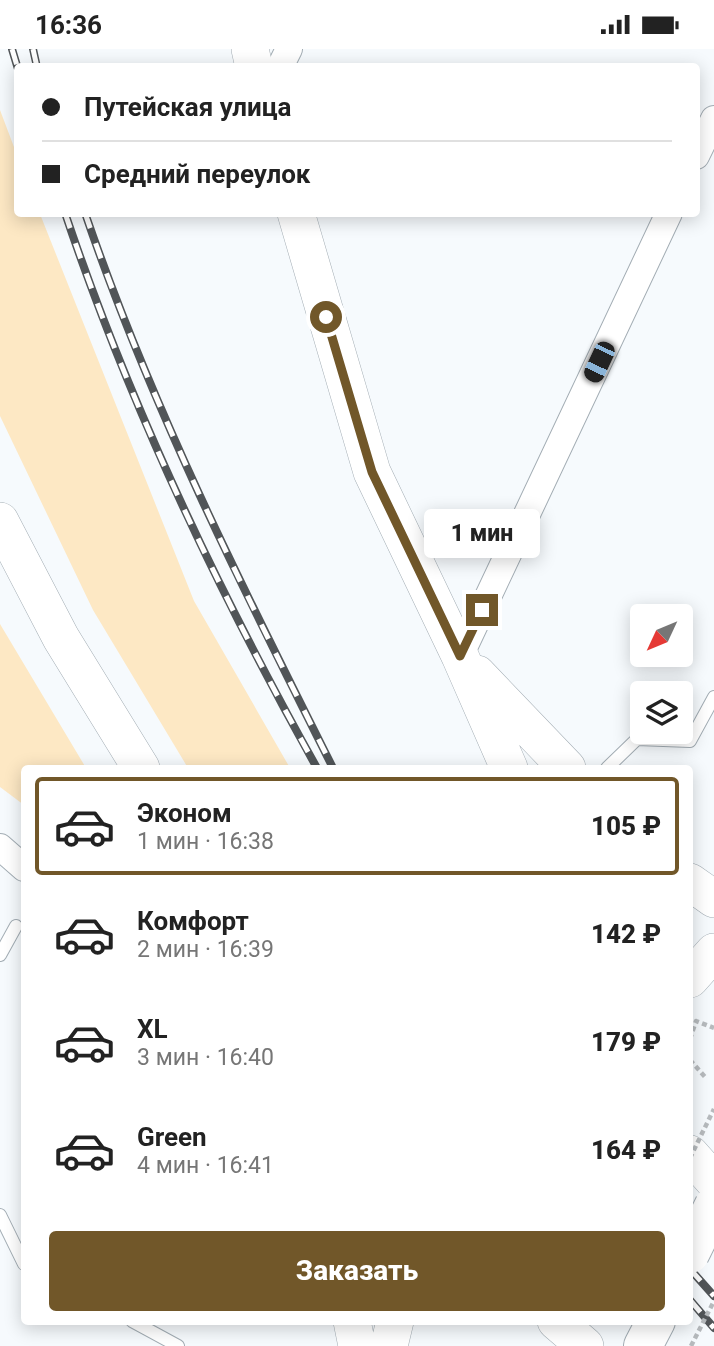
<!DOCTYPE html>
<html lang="ru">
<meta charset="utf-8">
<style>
body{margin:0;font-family:Roboto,sans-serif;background:#f2f2f2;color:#222;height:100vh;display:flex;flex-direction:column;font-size:26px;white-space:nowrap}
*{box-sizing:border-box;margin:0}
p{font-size:23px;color:#767676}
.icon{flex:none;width:38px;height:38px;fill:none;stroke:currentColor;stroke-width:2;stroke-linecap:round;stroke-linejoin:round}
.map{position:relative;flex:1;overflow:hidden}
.details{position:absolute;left:21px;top:716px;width:672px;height:560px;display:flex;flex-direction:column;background:#fff;border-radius:7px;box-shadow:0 4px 18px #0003}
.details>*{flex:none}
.banner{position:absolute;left:14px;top:14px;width:686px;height:154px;border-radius:7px;box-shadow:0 4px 18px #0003;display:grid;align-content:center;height:154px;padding:0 28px;background:#fff}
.needle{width:46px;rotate:226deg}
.tools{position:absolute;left:630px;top:555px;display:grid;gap:14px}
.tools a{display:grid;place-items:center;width:63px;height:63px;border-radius:7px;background:#fff;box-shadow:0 4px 18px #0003;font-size:35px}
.end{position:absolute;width:32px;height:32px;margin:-16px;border:9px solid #715729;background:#fff;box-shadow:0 0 0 4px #fff}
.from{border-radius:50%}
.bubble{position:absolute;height:49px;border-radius:7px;background:#fff;box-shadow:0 4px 18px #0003;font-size:23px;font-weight:800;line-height:49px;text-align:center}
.car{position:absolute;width:21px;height:42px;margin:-21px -10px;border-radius:9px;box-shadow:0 0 5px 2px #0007;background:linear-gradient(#222 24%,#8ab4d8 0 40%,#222 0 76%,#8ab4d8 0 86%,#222 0)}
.banner b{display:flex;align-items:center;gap:24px;height:66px;font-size:26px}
.banner b+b{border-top:2px solid #e0e0e0}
.banner i{width:18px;height:18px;background:#222}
ul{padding:12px 0 0;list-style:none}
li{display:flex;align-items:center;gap:21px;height:98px;margin:0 14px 10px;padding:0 14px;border:4px solid transparent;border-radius:7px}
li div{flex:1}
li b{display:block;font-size:26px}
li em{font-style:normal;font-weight:800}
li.current{border-color:#715729}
li>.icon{width:63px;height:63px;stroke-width:1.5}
.action{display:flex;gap:14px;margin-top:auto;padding:14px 28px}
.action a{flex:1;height:80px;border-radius:7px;background:#715729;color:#fff;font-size:28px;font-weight:800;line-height:80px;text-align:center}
.status{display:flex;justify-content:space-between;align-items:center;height:49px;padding:0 35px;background:#fff;direction:ltr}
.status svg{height:19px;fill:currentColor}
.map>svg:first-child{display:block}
</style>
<div class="status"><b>16:36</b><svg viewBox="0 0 49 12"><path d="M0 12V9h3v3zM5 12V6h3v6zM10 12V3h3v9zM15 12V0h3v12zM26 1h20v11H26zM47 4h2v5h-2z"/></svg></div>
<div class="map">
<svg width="714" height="1297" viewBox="0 0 714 1297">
<rect width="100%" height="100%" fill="#f6fafd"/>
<!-- green -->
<path fill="#fde8c4" d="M 0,61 L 17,106 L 18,164 L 40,165 L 194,552 L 290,719 L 188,719 L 93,561 L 0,367 Z
M 0,575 L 86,719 L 24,719 L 24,756 L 0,738 Z"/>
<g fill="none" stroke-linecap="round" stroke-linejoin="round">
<!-- lane casing -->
<g stroke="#a3adb4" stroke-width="14">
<path id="lane" d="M 607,719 L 637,690 L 690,692 L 714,648
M 0,906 L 16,877
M 0,1166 L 24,1215
M 132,1272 L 178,1297"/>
</g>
<!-- street casing -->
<g stroke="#a3adb4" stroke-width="28">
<path id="street" d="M 280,18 L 289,0
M 696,107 L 714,70
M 460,607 L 669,164
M 0,798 L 24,819"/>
</g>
<!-- secondary casing -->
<g stroke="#a3adb4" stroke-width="38">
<path id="secondary" d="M 250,0 L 254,18
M 296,164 L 372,423 L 460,607 L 509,719
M 0,472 L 61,589 L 141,719
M 477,625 L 567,719
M 690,833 L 714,850
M 690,930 L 714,903
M 690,1105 L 714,1132
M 352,1272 L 357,1297
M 556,1272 L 585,1297
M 389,1297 L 395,1272"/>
</g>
<!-- primary casing -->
<g stroke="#a3adb4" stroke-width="40">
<path id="primary" d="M 643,1297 L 656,1272"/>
</g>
<!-- path -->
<path stroke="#b6babd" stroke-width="4.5" stroke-dasharray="5 3.5" stroke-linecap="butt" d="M 690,990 L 696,972 L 714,979
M 690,1011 L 706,1029"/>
<!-- lane -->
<use href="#lane" stroke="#fff" stroke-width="12"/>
<!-- street -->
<use href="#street" stroke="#fff" stroke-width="26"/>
<!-- secondary -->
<use href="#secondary" stroke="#fff" stroke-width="37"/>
<!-- primary -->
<use href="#primary" stroke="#fff" stroke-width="38"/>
<!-- rail casing -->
<g stroke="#515558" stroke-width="8">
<path id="rail" d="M 12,0 L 18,20
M 33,0 L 37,18
M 65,164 C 130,357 218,542 317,719
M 85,164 C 151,357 242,538 333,719
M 690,1220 L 714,1247
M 690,1251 L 714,1279"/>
</g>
<!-- rail -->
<use href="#rail" stroke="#fff" stroke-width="5" stroke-dasharray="16" stroke-linecap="butt"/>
<!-- primary-bridge casing -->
<g stroke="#a3adb4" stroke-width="40" stroke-linecap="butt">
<path id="primary-bridge" d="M 690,1205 L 714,1156"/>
</g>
<!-- path-bridge -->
<path stroke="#b6babd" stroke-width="4.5" stroke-dasharray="5 3.5" stroke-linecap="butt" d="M 690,1109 L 714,1060
M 691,1297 L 714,1252"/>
<!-- primary-bridge -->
<use href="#primary-bridge" stroke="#fff" stroke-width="38"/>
</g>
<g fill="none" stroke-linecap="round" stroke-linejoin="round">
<!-- route -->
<path stroke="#715729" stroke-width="9" d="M 326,268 L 372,423 L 460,607 L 482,561"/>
</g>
</svg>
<div class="tools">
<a><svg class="needle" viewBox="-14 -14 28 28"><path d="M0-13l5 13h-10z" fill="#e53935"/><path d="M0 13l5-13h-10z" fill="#767676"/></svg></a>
<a><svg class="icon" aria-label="layers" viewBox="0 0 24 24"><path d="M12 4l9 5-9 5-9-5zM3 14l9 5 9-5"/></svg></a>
</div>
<i class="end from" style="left:326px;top:268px"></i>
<i class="end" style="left:482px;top:561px"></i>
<div class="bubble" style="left:424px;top:460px;width:116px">1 мин</div>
<i class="car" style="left:599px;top:313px;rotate:205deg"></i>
<div class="banner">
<b><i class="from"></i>Путейская улица</b>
<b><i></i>Средний переулок</b>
</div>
<section class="details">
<ul>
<li class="current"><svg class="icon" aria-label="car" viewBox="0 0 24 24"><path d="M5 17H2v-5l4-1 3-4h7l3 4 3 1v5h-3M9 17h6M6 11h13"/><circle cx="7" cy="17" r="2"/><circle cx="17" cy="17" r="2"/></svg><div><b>Эконом</b><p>1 мин · 16:38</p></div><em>105 ₽</em></li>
<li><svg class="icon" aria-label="car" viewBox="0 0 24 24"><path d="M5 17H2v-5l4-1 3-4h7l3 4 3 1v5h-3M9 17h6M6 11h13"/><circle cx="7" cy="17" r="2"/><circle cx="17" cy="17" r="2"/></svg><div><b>Комфорт</b><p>2 мин · 16:39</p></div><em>142 ₽</em></li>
<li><svg class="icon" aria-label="car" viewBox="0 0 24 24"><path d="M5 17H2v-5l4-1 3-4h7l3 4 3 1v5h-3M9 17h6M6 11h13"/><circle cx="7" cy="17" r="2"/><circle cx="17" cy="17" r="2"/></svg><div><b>XL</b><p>3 мин · 16:40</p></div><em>179 ₽</em></li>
<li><svg class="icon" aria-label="car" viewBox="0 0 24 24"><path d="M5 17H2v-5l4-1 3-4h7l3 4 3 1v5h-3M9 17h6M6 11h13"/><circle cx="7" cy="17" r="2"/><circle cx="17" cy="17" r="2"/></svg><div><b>Green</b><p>4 мин · 16:41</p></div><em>164 ₽</em></li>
</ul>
<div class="action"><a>Заказать</a></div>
</section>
</div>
